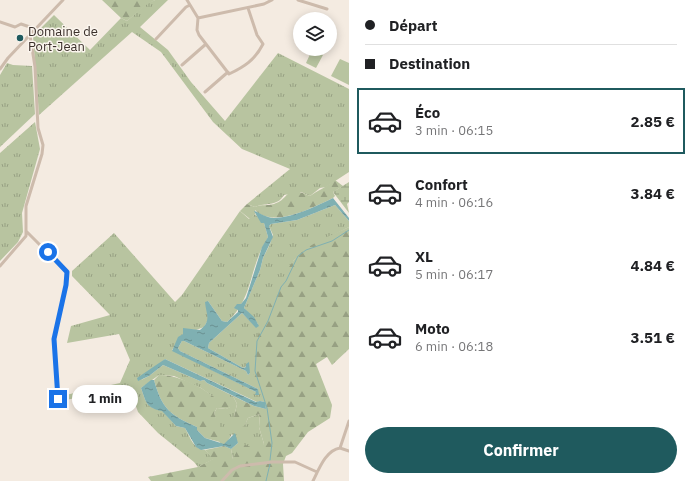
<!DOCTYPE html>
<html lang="fr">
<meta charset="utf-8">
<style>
body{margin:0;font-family:"IBM Plex Sans",sans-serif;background:#f2f2f2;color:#202124;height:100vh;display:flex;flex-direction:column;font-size:15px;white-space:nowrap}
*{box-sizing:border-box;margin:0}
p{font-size:13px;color:#757577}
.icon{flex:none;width:22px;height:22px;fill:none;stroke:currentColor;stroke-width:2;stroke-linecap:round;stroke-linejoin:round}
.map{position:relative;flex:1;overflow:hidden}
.side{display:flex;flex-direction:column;background:#fff;width:344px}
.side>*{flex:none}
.banner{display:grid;align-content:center;height:88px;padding:0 16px;background:#fff}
.controls{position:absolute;left:293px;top:12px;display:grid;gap:8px}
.controls a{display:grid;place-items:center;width:44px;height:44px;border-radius:50%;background:#fff;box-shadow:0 2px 10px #0003;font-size:20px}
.end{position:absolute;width:18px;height:18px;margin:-9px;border:5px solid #1a73e8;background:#fff;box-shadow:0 0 0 2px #fff}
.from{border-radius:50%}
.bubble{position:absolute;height:28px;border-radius:14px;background:#fff;box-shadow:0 2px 10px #0003;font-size:13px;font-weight:700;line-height:28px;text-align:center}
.banner b{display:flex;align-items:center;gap:14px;height:38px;font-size:15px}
.banner b+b{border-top:1px solid #e0e0e0}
.banner i{width:10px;height:10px;background:#202124}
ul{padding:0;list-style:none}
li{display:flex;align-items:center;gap:12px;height:66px;margin:0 8px 6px;padding:0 8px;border:2px solid transparent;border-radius:0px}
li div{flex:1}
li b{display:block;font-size:15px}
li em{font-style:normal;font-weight:700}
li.selected{border-color:#1f5a5e}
li>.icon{width:36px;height:36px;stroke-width:1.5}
.action{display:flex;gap:8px;margin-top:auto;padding:8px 16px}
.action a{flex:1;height:46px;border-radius:24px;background:#1f5a5e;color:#fff;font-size:16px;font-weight:700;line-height:46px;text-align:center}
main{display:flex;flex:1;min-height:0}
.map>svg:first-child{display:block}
</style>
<main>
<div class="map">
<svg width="349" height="481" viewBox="0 0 349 481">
<defs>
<pattern id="grass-tufts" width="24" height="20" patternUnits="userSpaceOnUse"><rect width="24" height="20" fill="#b8c4a0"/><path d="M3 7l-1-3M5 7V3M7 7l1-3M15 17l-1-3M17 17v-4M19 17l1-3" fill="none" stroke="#97a083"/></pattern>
<pattern id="forest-firs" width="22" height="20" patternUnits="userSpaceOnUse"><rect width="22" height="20" fill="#b8c4a0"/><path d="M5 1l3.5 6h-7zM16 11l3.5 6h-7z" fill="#97a083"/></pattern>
<pattern id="wetland-marsh" width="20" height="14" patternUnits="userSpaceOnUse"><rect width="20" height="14" fill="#b8c4a0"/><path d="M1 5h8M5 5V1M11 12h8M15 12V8" fill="none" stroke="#97a083"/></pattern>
<pattern id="water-ripples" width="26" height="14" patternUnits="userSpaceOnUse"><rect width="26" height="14" fill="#7fb0b2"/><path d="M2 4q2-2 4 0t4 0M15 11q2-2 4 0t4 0" fill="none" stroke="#699091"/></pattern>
</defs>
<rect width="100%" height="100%" fill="#f4ebe1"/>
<!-- grass -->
<path fill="url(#grass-tufts)" d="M 155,0 L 168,0 L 140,27 L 168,50 L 191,82 L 225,121 L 278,53 L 349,89 L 349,172 L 326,187 L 320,188 L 310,196 L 301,192 L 284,195 C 277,207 266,202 255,207 L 247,204 L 290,169 L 242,149 L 213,122 L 161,52 L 132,32 L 39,115 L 33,36 L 54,15 L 90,50 L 121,18 L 127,21 L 146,4 Z
M 7,63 L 13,65 L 32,66 L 35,114 L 0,147 L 0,75 Z
M 35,122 L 40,149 L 22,213 L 23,232 L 18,242 L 0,261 L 0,153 Z
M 335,205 L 349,221 L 349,227 L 308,248 L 294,260 L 279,287 L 265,402 L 260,401 L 257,402 L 165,359 L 141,380 L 149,376 L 163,365 L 200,381 L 204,380 L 207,383 L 233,396 L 237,404 L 234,417 L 245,425 L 248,418 L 260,414 L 259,427 L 264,444 L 260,451 L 233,459 L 231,449 L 238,443 L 232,434 L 226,444 L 220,444 L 217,423 L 214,413 L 217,408 L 226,409 L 230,407 L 230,403 L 219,401 L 201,388 L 174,376 L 159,375 L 141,388 C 146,402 146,408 162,410 L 176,426 L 185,428 C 190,437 194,450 205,450 L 214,459 L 198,467 L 194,462 L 158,433 L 138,412 L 129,387 L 61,401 L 61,396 L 120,383 L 130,360 L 119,334 L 67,343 L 71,326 L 110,315 L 72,276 L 72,271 L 114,233 L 175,302 L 182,295 L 240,211 L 249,219 L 255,214 L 264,223 L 268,237 C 266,242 264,244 262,248 C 249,275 251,301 227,322 L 222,321 L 208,301 L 209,318 L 204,327 L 196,330 L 184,329 L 183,334 L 172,350 L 256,392 L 256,395 L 258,389 L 180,351 L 178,348 L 182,341 L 184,341 L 246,371 L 248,375 L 250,373 L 247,366 L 243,368 L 208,348 L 209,343 L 242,313 L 256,327 L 258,324 L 244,308 L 260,270 L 263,258 L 270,244 L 273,235 L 269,226 L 271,224 L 297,220 Z"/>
<!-- forest -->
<path fill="url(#forest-firs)" d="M 102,0 L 155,0 L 146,5 L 127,21 L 121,18 Z
M 335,180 L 343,186 L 333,192 L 335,196 L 333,198 C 314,207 273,229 255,210 L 255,214 L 250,219 L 240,211 L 247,204 L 255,207 C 262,204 267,206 274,204 C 292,198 283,184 310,196 C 318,190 327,187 335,180 Z
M 349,227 L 349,349 L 332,365 L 327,357 L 316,364 L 332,405 L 330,418 L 308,432 L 292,453 L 286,456 L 283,464 L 284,481 L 151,481 L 148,477 L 198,467 L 213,459 L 205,450 L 224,446 L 231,449 L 233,459 L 241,443 L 260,451 L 260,446 L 264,444 L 259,427 L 260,414 L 248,418 L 245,425 L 237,431 L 234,417 L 237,404 L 233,396 L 254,406 L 266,409 C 263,396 253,380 252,368 C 250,344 279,279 294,260 C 306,244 331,236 349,227 Z
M 159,375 C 173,375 189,381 201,388 C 212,395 217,401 230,402 L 231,407 L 226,409 L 217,408 L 214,413 C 218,425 225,429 220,442 L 205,438 L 197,430 L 197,427 C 170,415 162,409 154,380 Z"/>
<!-- wetland -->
<path fill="url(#wetland-marsh)" d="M 349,182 L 349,202 L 347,204 L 349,213 L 333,192 Z"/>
<!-- park -->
<path fill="#b8c4a0" d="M 312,50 L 323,55 L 316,68 L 306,63 Z
M 340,59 L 349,63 L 349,85 L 331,76 Z"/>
<!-- water -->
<path fill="url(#water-ripples)" d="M 333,198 L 349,218 L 349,221 L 335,205 L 297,220 L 271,224 L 269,226 L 273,237 L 263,258 L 260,270 L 244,308 L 254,317 L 259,326 L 256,328 L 242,313 L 209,343 L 208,348 L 243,368 L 246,367 L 246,364 L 249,362 L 250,373 L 248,375 L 246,371 L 184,341 L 182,341 L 178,348 L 180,351 L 258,389 L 259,395 L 255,395 L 256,392 L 172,351 L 178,337 L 183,334 L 183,328 L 200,330 C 212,321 206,314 205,302 L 208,301 L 222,321 L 227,322 L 238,312 L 238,310 L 234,308 L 237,304 L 241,304 L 246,298 L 262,247 L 268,237 L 264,223 L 261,223 L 254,211 C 259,212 266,218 274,218 C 295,217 314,207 333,198 Z
M 165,359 L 256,402 L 260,401 L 265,402 L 266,409 L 254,406 L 207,383 L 204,380 L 200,381 L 163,365 L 149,376 L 138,381 L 137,378 Z
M 151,380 L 154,380 C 162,409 170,415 197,427 L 197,430 L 205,438 L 224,444 L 235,433 L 238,443 L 231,449 L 224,446 L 201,450 L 196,447 L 185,428 L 176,426 L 162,411 C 146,408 146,402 141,388 Z"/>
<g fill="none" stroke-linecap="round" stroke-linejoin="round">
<!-- stream -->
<path stroke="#7fb0b2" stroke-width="1" d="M 270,460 L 272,443 L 267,408 L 255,371 L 257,341 L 268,321 L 281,287 L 286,281 L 298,256 L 306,250 L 332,241 L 349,230
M 266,481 L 270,464"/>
<!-- street -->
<path stroke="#cdbbac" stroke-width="3" d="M 187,0 L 198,18
M 298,0 L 327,9
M 198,18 L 197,30 L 199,35 L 229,74 C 244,67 255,60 263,44 L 257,35 L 248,8
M 198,18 L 264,4 L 272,0
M 0,22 L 15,27 L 21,24 L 36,29
M 156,39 L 186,7 L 190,5
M 182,65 L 206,44
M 0,69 L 8,58 L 63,0
M 205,92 L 228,72
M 26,231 L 67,272 L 66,285 L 54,339 L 58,399
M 0,266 L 26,236 L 26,206 L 42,154 L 43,145 L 38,128 L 35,67 L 30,35
M 340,448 L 349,421
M 222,481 L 232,470 L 240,466 L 272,462 L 295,462 L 317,472
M 313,481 C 319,469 326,450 340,448 L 349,451"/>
</g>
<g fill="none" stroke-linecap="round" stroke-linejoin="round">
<!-- route -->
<path stroke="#1a73e8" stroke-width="5" d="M 48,252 L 67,272 L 66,285 L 54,339 L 58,399"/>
</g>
<!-- markers -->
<circle fill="#1f5a5e" stroke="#fbf5ee" stroke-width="1.5" cx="20" cy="38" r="4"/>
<g text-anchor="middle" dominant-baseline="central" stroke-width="3" stroke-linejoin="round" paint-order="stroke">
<!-- poi labels -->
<g font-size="13" fill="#3b302b" stroke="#fbf5ee" text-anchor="start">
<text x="28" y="31">Domaine de<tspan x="28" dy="15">Port-Jean</tspan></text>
</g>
</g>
</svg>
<div class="controls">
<a><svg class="icon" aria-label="layers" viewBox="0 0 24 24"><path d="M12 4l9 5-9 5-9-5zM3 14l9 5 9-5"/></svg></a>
</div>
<i class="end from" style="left:48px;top:252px"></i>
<i class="end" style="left:58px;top:399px"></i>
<div class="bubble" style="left:72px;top:385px;width:66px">1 min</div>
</div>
<section class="side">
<div class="banner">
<b><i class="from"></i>Départ</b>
<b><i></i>Destination</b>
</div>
<ul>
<li class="selected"><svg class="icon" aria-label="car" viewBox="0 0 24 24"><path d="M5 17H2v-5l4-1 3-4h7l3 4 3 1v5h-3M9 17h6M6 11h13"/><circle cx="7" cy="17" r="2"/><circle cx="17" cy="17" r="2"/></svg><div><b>Éco</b><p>3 min · 06:15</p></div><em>2.85 €</em></li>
<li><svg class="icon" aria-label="car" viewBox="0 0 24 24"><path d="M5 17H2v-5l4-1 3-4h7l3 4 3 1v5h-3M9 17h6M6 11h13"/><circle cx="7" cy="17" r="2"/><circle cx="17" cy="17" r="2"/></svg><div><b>Confort</b><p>4 min · 06:16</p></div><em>3.84 €</em></li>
<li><svg class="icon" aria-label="car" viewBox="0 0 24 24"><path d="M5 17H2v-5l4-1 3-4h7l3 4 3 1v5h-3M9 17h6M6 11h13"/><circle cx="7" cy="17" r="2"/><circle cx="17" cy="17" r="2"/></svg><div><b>XL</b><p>5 min · 06:17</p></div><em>4.84 €</em></li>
<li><svg class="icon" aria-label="car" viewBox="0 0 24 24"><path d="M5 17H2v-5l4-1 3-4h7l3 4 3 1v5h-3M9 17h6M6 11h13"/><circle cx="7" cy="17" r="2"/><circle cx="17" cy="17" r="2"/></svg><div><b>Moto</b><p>6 min · 06:18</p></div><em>3.51 €</em></li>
</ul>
<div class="action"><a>Confirmer</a></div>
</section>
</main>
